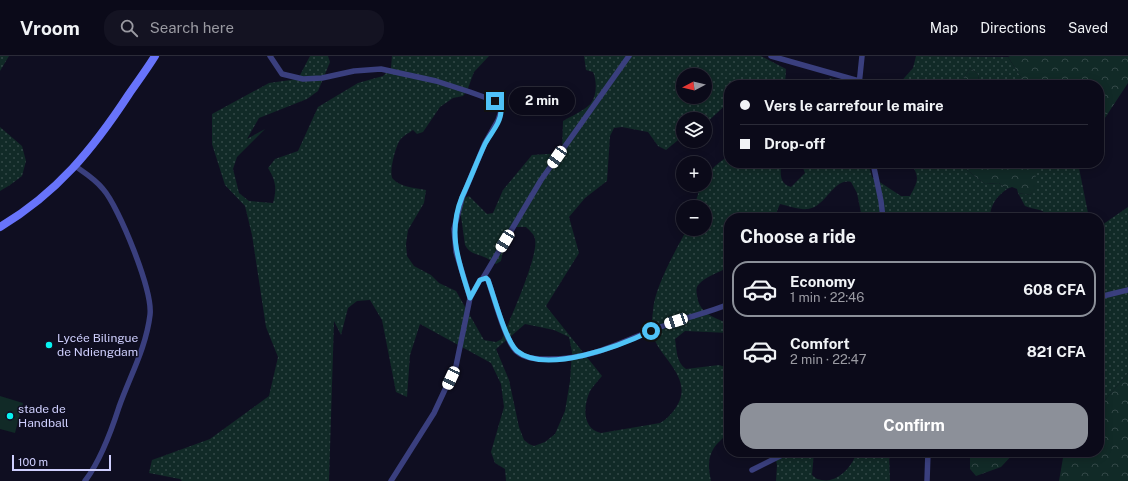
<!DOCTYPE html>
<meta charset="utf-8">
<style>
body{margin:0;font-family:"Public Sans",sans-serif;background:#141322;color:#f1f3f6;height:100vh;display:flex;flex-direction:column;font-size:15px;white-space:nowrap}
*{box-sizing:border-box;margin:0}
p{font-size:13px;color:#9a9aa2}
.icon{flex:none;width:22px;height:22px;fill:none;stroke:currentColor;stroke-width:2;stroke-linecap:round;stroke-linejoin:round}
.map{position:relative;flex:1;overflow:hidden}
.details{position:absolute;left:724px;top:157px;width:380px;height:244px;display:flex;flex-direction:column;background:#0b0a19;border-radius:16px;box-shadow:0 2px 10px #0003,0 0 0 1px #2b2b38}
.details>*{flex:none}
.guide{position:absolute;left:724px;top:24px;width:380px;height:88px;border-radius:16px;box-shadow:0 2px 10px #0003,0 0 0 1px #2b2b38;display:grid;align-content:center;height:88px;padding:0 16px;background:#0b0a19}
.needle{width:26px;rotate:263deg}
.tools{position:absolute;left:676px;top:12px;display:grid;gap:8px}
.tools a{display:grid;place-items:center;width:36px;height:36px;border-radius:50%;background:#0b0a19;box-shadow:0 2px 10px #0003,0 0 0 1px #2b2b38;font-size:20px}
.scale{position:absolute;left:12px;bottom:10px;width:99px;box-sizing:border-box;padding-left:4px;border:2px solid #cfcffe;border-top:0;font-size:11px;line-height:14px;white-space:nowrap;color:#cfcffe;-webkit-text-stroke:3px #0f0e21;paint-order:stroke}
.end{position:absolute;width:18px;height:18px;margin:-9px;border:5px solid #4fc3f7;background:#111;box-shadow:0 0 0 2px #111}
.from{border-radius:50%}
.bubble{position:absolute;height:28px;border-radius:14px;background:#0b0a19;box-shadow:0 2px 10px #0003,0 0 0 1px #2b2b38;font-size:13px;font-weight:700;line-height:28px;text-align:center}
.car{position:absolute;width:12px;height:24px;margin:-12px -6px;border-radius:5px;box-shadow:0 0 3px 1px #0007;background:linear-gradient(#fff 24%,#345 0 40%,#fff 0 76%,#345 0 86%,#fff 0)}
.guide b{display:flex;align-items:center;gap:14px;height:38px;font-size:15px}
.guide b+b{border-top:1px solid #2b2b38}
.guide i{width:10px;height:10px;background:#f1f3f6}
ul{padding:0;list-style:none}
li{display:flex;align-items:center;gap:12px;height:56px;margin:0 8px 6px;padding:0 8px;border:2px solid transparent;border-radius:16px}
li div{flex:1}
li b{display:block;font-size:15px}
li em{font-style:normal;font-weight:700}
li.selected{border-color:#8c9099}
li>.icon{width:36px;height:36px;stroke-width:1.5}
h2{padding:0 16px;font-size:18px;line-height:48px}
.action{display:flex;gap:8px;margin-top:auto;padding:8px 16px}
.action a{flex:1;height:46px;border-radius:16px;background:#8c9099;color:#fff;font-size:16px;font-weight:700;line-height:46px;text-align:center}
header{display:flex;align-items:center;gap:24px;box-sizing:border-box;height:56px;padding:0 20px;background:#0b0a19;border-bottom:1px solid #2b2b38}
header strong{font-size:19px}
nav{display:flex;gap:22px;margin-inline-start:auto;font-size:14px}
.search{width:280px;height:36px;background:#141322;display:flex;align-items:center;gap:10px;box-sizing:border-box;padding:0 14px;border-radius:16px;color:#9a9aa2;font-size:15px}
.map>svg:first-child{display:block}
</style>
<header>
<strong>Vroom</strong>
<div class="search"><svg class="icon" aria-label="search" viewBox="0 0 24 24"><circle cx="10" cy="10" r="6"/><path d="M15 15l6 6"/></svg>Search here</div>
<nav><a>Map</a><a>Directions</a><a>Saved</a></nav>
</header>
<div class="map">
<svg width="1128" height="425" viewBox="0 0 1128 425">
<defs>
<pattern id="grass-dots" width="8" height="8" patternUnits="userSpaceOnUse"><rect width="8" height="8" fill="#112a27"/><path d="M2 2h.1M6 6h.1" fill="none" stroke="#334847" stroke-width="1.8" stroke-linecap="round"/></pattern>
<pattern id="forest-crowns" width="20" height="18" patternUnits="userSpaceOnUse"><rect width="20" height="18" fill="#112a27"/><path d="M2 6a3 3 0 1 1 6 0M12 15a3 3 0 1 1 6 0" fill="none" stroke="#334847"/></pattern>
</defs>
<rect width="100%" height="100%" fill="#0f0e21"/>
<!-- grass -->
<path fill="url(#grass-dots)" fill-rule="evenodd" d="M 0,0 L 9,0 L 0,15 Z
M 310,0 L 328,0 L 330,6 L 318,35 L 307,43 L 259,62 L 247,83 L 265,73 L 237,101 L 233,113 L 239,137 L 249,145 L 273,147 C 277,133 276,125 268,112 L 275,103 L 298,95 L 318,51 L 358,27 L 383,20 L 391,12 L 392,0 L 489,0 L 474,16 L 467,35 L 463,40 L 453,42 L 440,51 L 423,76 L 417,78 L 413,74 C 409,77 404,79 400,84 C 396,89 388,118 393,123 C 400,131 415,132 426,134 L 424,147 L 408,174 L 406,188 L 407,200 L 414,210 L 431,219 L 439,227 L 456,235 L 484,284 L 496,286 L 502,283 C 509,265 539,200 535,183 C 534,178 530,175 526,171 L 514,171 L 506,181 L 501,205 L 496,208 C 492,206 488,202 484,201 C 475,197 470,198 465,189 L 460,153 L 464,142 L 469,140 L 487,158 L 493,157 L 503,134 L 532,99 L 562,97 L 563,65 C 570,61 587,53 591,47 C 597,39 597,25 593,16 L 586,14 L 584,0 L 761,0 L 786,13 L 785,29 L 752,29 L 750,27 L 748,29 L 729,29 L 729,46 L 705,68 L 705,63 L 683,63 L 683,80 L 666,94 L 658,90 L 648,76 L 622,71 L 614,72 L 610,80 L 607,125 L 585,142 L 569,161 L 579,197 L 546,250 L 602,320 C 598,325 593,330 590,335 C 583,350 582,373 601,377 L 660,367 C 667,363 670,359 675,353 C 696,323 661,304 653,280 C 651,273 652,262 653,255 C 654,232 676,194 687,173 L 705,173 L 705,151 L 694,151 L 701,129 L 705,129 C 705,116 719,106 729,100 L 729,107 L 786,107 L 781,111 C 780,120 781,128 791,131 L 805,117 L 801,107 L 868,107 L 872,121 L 901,140 L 910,140 C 918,125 920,122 911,107 L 958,107 L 985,128 L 999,127 L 1007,133 C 997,140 990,149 990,162 L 862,162 L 857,137 L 851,126 C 833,122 826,151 808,153 C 799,154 789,150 780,148 L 777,155 L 778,162 L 729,162 L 729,211 C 720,216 706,220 699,228 C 696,231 696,235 697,239 C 699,258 714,261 729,268 L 729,277 L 685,275 L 675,283 C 677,295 676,306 686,313 L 719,309 L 729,312 L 729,377 C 710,392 706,401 711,425 L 506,425 L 505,413 L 495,407 L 491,396 L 504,351 L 501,328 L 491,307 L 420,268 L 410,299 L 407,341 L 396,336 L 382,264 L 370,244 L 357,245 L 348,252 L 341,279 L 334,265 L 329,425 L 182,425 L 180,423 L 149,417 L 152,404 L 210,383 L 269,340 L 278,301 L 266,271 L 252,179 L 245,150 L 225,129 L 212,88 L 212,58 L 269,27 L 298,23 ZM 683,19 L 705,19 L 705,41 L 683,41 ZM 525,268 L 554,274 L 569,281 L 572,296 L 570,325 L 565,355 L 555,378 L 545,386 L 534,390 L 529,388 L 524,384 L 519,371 L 509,324 L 496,293 Z
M 916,0 L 1008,1 L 1026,29 L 979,29 L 978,18 L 970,12 L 959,29 L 898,29 L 913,12 Z
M 831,22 L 847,29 L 816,29 Z
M 0,71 L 22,90 L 26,105 L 22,120 L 10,129 L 0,135 Z
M 1034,107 L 1078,107 L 1089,162 L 1050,162 C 1044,152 1034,154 1025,150 L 1018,137 L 1030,139 L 1036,131 Z
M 1128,151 L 1128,317 L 1099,351 L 1099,171 Z
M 774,396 L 814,396 L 812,419 L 817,423 C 821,424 826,425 830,424 C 843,421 853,408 857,396 L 889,396 L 890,425 L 776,425 L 777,409 Z"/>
<!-- forest -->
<path fill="url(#forest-crowns)" d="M 1010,0 L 1128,0 L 1128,27 L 1099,71 L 1099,29 L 1026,29 L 1008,1 Z
M 970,12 L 978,18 L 979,29 L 959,29 Z
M 958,107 L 1034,107 L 1037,131 L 1030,139 L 1018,137 L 1017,133 L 1012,131 L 1007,133 L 999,127 L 985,128 Z
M 1128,317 L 1128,425 L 1059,425 L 1064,396 L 1099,396 L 1099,351 Z
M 970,396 L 1015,396 L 1001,411 L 976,420 L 970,413 Z"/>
<!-- park -->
<path fill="#112a27" d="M 0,340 L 23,347 L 15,377 L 0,373 Z"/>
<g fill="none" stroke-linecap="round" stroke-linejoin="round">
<!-- street -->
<path stroke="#3a3f7e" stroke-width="5.5" d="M 270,0 L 282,18 L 303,23 L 322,22 L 354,15 L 381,13 L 436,25 L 470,36 L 495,45 L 500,50 L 501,55 L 498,64 L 485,87 L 462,142 L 454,173 L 456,196 L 470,242 L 456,310 L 434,357 L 391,425
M 771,0 L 859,25
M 859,29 L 862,0
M 873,107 L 881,145 L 883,162
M 75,110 C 85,117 95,123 103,133 C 119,151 153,235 150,259 C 146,292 130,320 119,351 C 111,376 101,404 85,425
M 483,222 L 541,124 L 629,0
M 1099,241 L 1128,234
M 470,242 L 480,224 L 486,222 L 488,224 C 494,241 505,284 516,295 C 525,303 537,303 547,303 C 594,304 624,284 666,269 C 686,261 708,257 729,248
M 752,414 L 788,396
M 927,425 L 928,396"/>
<!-- secondary -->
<path stroke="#6874fb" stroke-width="8" d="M 0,171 C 57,137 93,93 129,38 C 138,25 147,13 155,0"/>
</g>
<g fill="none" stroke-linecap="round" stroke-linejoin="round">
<!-- route -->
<path stroke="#4fc3f7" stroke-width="5" d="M 495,45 C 498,48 501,51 501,55 C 501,67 490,78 485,88 C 477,105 470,124 462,141 C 447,178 459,206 470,242 L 480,224 L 486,222 L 488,224 C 494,240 506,286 517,295 C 546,319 622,289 651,275"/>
</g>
<!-- markers -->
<g fill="#07f2f0" stroke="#0f0e21" stroke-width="1.5">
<circle cx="49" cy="289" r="4"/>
<circle cx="10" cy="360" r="4"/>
</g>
<g text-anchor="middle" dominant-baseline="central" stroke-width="3" stroke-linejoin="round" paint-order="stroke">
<!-- poi labels -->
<g font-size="12" fill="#cfcffe" stroke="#0f0e21" text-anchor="start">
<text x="57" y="282">Lycée Bilingue<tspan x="57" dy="14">de Ndiengdam</tspan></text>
<text x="18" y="353">stade de<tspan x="18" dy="14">Handball</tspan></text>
</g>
</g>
</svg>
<div class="tools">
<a><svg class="needle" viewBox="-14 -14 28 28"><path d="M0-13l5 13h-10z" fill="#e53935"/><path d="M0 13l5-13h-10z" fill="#9a9aa2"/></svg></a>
<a><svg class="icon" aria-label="layers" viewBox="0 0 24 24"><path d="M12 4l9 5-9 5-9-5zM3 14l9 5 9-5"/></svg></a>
<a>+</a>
<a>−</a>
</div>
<div class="scale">100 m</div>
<i class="end from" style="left:651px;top:275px"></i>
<i class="end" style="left:495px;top:45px"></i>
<div class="bubble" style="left:509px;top:31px;width:66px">2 min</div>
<i class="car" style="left:557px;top:101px;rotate:215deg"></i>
<i class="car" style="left:505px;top:185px;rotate:211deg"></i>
<i class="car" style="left:676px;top:265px;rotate:252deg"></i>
<i class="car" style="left:451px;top:322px;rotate:205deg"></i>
<div class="guide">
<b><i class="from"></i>Vers le carrefour le maire</b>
<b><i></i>Drop-off</b>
</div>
<section class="details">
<h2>Choose a ride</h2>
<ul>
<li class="selected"><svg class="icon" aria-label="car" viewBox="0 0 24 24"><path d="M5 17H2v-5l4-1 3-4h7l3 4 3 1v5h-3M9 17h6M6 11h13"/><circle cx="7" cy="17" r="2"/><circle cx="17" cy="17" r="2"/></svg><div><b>Economy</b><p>1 min · 22:46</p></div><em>608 CFA</em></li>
<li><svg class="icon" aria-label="car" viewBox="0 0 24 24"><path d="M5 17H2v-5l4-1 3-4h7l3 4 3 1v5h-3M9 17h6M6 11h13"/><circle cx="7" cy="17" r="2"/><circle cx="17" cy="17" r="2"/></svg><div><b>Comfort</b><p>2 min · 22:47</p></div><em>821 CFA</em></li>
</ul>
<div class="action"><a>Confirm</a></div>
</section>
</div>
